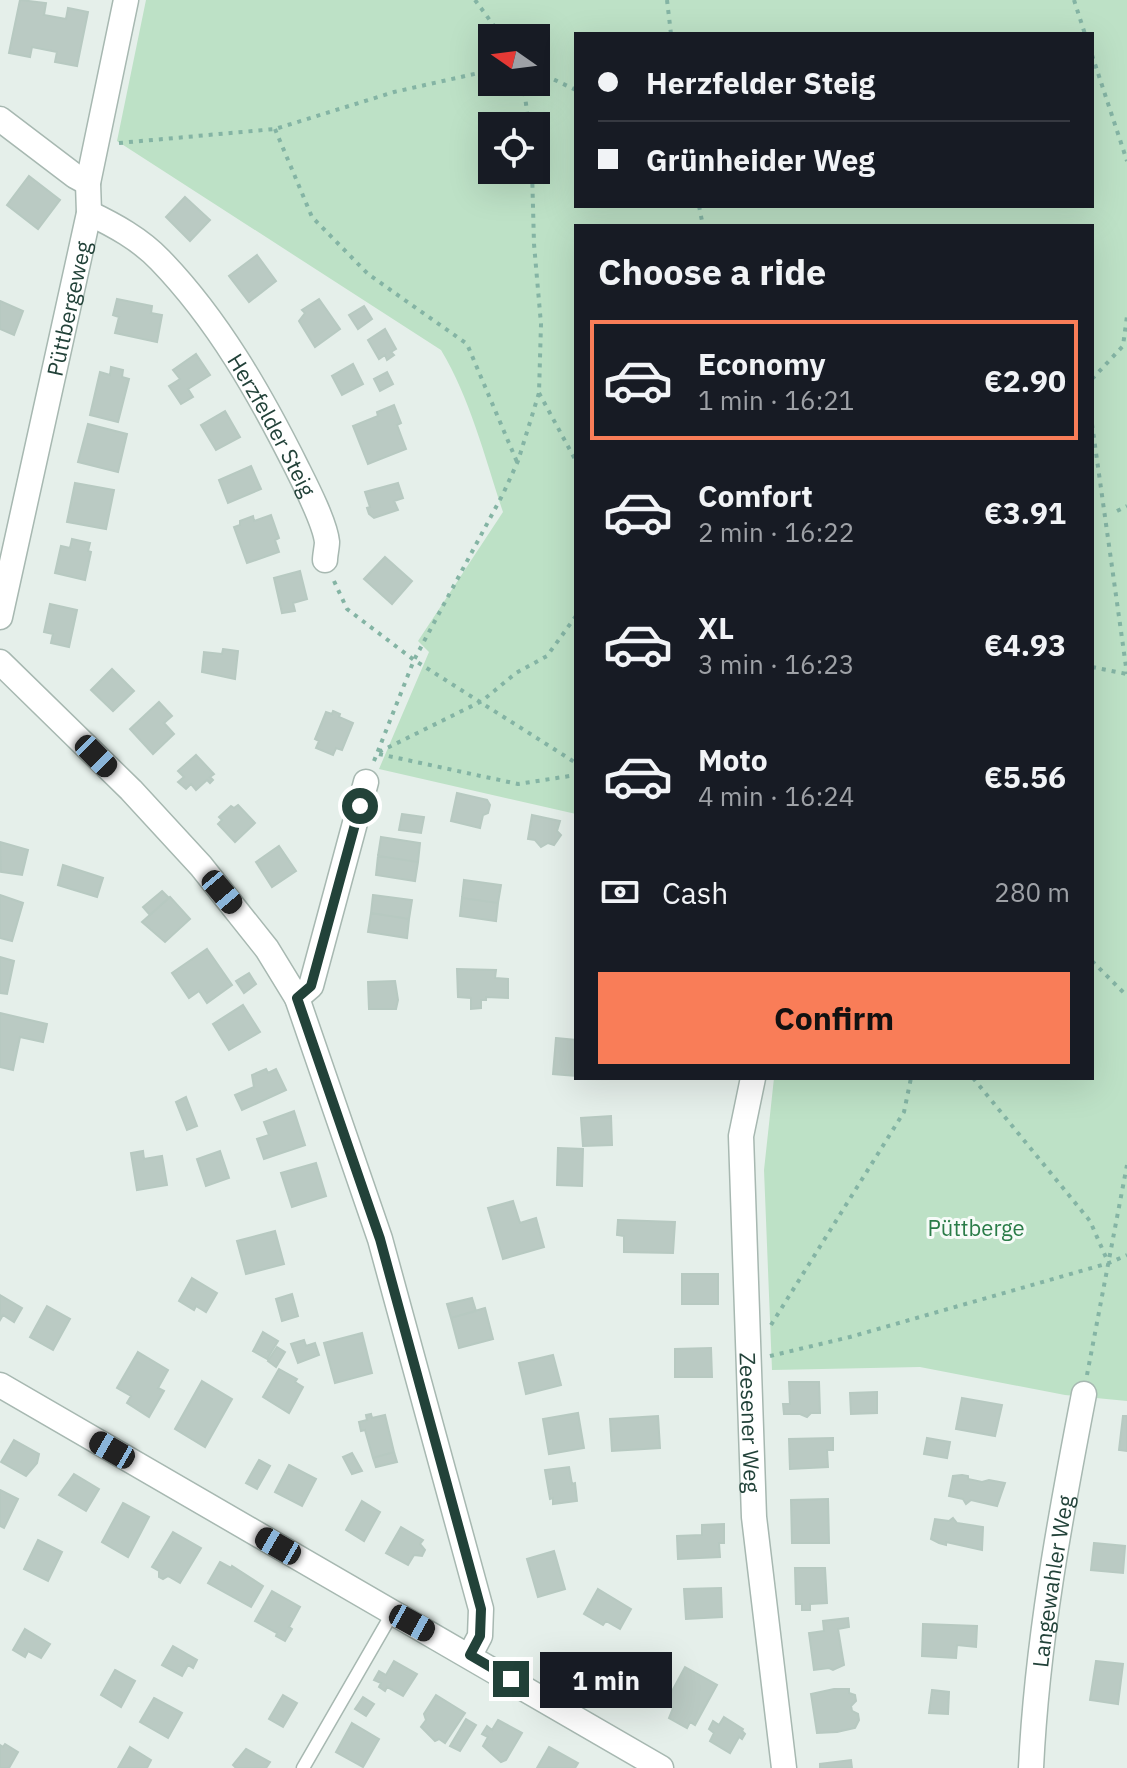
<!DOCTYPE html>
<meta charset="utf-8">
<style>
body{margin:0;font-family:"IBM Plex Sans",sans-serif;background:#242831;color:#f1f3f6;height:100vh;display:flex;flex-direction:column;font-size:30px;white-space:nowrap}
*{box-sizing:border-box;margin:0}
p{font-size:26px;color:#9ea1a6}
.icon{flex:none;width:44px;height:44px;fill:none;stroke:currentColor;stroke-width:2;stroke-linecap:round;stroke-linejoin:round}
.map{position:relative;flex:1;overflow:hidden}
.sheet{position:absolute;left:574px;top:224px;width:520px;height:856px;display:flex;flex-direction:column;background:#171b24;border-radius:0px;box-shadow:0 8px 32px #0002}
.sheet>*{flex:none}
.banner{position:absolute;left:574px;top:32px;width:520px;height:176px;border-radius:0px;box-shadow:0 8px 32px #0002;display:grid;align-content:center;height:176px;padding:0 24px;background:#171b24}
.needle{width:52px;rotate:284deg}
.tools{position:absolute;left:478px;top:24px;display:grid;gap:16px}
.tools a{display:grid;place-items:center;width:72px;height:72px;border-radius:0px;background:#171b24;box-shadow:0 8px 32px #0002;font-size:40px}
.end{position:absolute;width:36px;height:36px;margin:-18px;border:10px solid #224239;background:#fff;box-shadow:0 0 0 4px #fff}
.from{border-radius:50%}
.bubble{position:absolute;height:56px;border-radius:0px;background:#171b24;box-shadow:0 8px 32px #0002;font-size:26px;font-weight:700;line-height:56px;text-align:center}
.car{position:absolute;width:24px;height:48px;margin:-24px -12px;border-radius:10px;box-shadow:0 0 6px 2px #0007;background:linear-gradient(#222 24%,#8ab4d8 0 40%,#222 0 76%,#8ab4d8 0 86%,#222 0)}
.banner b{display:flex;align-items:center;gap:28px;height:76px;font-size:30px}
.banner b+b{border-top:2px solid #363941}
.banner i{width:20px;height:20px;background:#f1f3f6}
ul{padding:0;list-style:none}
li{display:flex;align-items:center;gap:24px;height:120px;margin:0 16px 12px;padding:0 8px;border:4px solid transparent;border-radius:0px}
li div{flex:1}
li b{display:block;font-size:30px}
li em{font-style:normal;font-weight:700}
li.current{border-color:#f97d58}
li>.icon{width:72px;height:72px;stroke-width:1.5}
h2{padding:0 24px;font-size:36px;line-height:96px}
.pay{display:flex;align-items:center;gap:20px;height:88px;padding:0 24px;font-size:30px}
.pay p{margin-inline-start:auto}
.action{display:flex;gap:16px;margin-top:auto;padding:16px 24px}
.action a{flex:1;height:92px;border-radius:0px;background:#f97d58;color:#111;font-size:32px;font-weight:700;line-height:92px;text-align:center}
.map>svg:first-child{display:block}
</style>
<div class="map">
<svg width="1127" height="1768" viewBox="0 0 1127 1768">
<rect width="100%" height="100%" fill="#e5efea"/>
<!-- green -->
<path fill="#bde1c6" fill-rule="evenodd" d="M 146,0 L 1127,0 L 1127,1401 L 1065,1395 L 920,1367 L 772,1370 L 764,1170 L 774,1078 L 1092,1078 L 1092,226 L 576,226 L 576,814 L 379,769 L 429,652 L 418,641 L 503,512 C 485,458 470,398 441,350 L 117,141 ZM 576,34 L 1092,34 L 1092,206 L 576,206 ZM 492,38 L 536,38 L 536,82 L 492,82 ZM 492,126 L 536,126 L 536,170 L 492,170 Z"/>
<!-- building -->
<path fill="#bacac3" stroke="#b7c9c1" stroke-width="2" d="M 20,0 L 46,3 L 44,15 L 66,19 L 68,8 L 88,12 L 77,66 L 55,62 L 57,52 L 32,47 L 30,57 L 9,53 Z
M 29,176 L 60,200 L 38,229 L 7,205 Z
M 185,197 L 210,220 L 190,241 L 166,217 Z
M 257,255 L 276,281 L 249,302 L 229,276 Z
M 117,299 L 152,306 L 151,313 L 162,315 L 157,342 L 115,333 L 119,317 L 113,315 Z
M 319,299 L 340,329 L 315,347 L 299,321 L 305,313 L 302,310 Z
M 0,301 L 23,311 L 14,335 L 0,329 Z
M 364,306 L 372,319 L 358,329 L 349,315 Z
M 385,329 L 396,349 L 391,352 L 394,355 L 387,360 L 385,355 L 379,359 L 368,340 Z
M 196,354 L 210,375 L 188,389 L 193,397 L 181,404 L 169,386 L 180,379 L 173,370 Z
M 353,364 L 363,384 L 342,395 L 332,376 Z
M 111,367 L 123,370 L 122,377 L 129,379 L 118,422 L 90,415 L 100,372 L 110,375 Z
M 387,372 L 393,384 L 380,391 L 374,379 Z
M 394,405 L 401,423 L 397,425 L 406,449 L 368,464 L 353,426 L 378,416 L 377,412 Z
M 225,411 L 240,437 L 216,450 L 201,425 Z
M 88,424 L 127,434 L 118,472 L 78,462 Z
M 251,466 L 261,489 L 228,503 L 219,480 Z
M 75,483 L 114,490 L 106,529 L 67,522 Z
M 398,483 L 403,498 L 394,501 L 398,510 L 374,518 L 369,514 L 367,508 L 370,507 L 365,492 Z
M 271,515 L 279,538 L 275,540 L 279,552 L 247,563 L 234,527 L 240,525 L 240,521 L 253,516 L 254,521 Z
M 72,539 L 90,543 L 88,551 L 91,552 L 85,580 L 55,573 L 61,546 L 70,548 Z
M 385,557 L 412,581 L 392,604 L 364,579 Z
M 300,571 L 307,599 L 293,603 L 295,611 L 282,613 L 274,578 Z
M 50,604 L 77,610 L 69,647 L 51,643 L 53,634 L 44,632 Z
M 223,649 L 238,651 L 235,679 L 202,672 L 204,652 L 222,654 Z
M 112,669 L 134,691 L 113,711 L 91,690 Z
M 159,702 L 172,716 L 164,723 L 174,734 L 153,754 L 130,729 Z
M 333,711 L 340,714 L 339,717 L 353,723 L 342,750 L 336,748 L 333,755 L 316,748 L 319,741 L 315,739 L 326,712 L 332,714 Z
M 196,755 L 214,774 L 210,777 L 213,780 L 210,783 L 207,780 L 196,790 L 191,784 L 186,789 L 178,782 L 184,777 L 178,771 Z
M 457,793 L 487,800 L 490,805 L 488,813 L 483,815 L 480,828 L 451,821 Z
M 238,805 L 255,823 L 235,842 L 218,824 L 222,820 L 219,817 L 231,806 L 234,808 Z
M 402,814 L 424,817 L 421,833 L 399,830 Z
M 532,815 L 560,821 L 557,831 L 561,835 L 554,845 L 548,843 L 541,847 L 535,840 L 528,839 Z
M 381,837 L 420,843 L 418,862 L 378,856 Z
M 0,842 L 28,850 L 22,875 L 1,872 Z
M 279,846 L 296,871 L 272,887 L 256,862 Z
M 378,856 L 418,862 L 415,881 L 376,875 Z
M 63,865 L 103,878 L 97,897 L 58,885 Z
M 464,880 L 501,885 L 498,903 L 462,898 Z
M 162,891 L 169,898 L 150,915 L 143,907 Z
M 0,895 L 23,903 L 12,941 L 0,938 Z
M 373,895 L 412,900 L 409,919 L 371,913 Z
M 170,897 L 190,919 L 165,942 L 142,922 Z
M 462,898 L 498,903 L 496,921 L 460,916 Z
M 371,913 L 409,919 L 407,938 L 368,932 Z
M 207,949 L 232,985 L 207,1003 L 199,991 L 189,998 L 172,973 Z
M 0,957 L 14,961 L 7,994 L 0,993 Z
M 457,969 L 496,970 L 495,978 L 508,979 L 508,998 L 486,997 L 486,1000 L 481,1000 L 481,1008 L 471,1009 L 471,998 L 458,997 Z
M 249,973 L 256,984 L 244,993 L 236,981 Z
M 395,981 L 398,1000 L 396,1009 L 369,1009 L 368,982 Z
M 243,1005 L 260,1032 L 229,1050 L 213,1024 Z
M 0,1013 L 47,1024 L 43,1042 L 20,1037 L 13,1070 L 0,1067 Z
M 556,1038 L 576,1040 L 576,1076 L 553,1074 Z
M 266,1069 L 268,1073 L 276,1069 L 286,1090 L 242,1110 L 235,1095 L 254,1087 L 252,1075 Z
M 186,1097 L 197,1126 L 187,1130 L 176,1102 Z
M 294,1111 L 305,1145 L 264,1159 L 257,1139 L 269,1135 L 264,1122 Z
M 611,1116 L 612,1145 L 583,1146 L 581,1118 Z
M 558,1148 L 583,1149 L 582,1186 L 557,1185 Z
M 143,1151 L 144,1159 L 162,1156 L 167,1185 L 137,1190 L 131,1153 Z
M 220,1151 L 229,1178 L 206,1186 L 197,1159 Z
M 316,1163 L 326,1196 L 292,1207 L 281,1173 Z
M 513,1201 L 520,1223 L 536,1218 L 544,1247 L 503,1259 L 488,1208 Z
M 618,1220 L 675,1222 L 673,1253 L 624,1252 L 624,1236 L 617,1235 Z
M 275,1231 L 284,1264 L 246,1274 L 237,1241 Z
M 682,1274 L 718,1274 L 718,1304 L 682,1304 Z
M 192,1278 L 217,1293 L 206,1312 L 196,1306 L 194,1310 L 179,1301 Z
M 292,1294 L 298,1316 L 282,1321 L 276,1299 Z
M 0,1295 L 22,1308 L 14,1322 L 3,1315 L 0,1320 Z
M 472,1298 L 476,1311 L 451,1318 L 447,1304 Z
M 47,1306 L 70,1319 L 53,1350 L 30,1337 Z
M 485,1308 L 493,1339 L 459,1348 L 451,1318 Z
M 263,1332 L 278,1341 L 267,1359 L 253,1351 Z
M 362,1333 L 372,1373 L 335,1383 L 324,1343 Z
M 304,1340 L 306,1346 L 315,1343 L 319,1355 L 298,1363 L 291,1344 Z
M 277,1347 L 285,1352 L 276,1367 L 268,1361 Z
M 711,1348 L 712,1377 L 675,1377 L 675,1349 Z
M 138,1352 L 168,1370 L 158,1388 L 164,1391 L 149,1417 L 127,1403 L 131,1396 L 117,1388 Z
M 553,1355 L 561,1385 L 526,1394 L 519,1363 Z
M 279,1369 L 297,1379 L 295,1382 L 303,1387 L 289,1413 L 263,1397 Z
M 202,1381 L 232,1399 L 205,1447 L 175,1429 Z
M 789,1382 L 819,1382 L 820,1413 L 811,1413 L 807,1417 L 800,1414 L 784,1414 L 783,1404 L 790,1404 Z
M 877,1392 L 877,1413 L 851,1414 L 850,1393 Z
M 962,1398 L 1002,1405 L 995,1436 L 956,1429 Z
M 578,1413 L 584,1448 L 549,1454 L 543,1419 Z
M 371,1414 L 372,1418 L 385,1415 L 394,1452 L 373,1458 L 365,1430 L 361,1431 L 359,1422 L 367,1420 L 366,1415 Z
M 658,1416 L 660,1448 L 612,1451 L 610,1419 Z
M 1123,1416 L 1127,1416 L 1127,1451 L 1119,1450 Z
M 833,1438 L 833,1450 L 827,1450 L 828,1467 L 790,1469 L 789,1439 Z
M 927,1438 L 950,1442 L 947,1458 L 924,1454 Z
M 14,1440 L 39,1454 L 37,1463 L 26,1476 L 1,1462 Z
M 394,1452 L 397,1462 L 376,1467 L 373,1458 Z
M 352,1453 L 362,1471 L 352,1474 L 343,1457 Z
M 259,1460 L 270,1466 L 257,1489 L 246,1483 Z
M 289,1465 L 316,1479 L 302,1506 L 275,1492 Z
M 569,1467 L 572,1484 L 575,1483 L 577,1501 L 553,1504 L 553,1498 L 550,1499 L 545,1470 Z
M 74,1474 L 99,1489 L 86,1511 L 59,1495 Z
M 962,1475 L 968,1476 L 968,1479 L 982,1482 L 989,1480 L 1005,1483 L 997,1506 L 971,1500 L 966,1504 L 963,1499 L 949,1496 L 953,1476 Z
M 0,1490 L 18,1499 L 4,1528 L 0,1526 Z
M 828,1499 L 829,1543 L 792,1543 L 791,1500 Z
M 362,1501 L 380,1512 L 364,1541 L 346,1530 Z
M 123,1503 L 149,1517 L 128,1557 L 102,1542 Z
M 953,1518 L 957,1523 L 983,1527 L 982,1550 L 946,1542 L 946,1545 L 939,1543 L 931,1539 L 935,1519 L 949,1521 Z
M 724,1524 L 724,1543 L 719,1543 L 720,1557 L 678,1559 L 677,1536 L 702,1535 L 702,1525 Z
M 401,1527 L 423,1540 L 420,1544 L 425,1550 L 422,1556 L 414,1555 L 408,1565 L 386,1553 Z
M 173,1532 L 201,1548 L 180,1583 L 168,1576 L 163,1579 L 159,1577 L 159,1571 L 152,1567 Z
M 38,1540 L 62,1552 L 48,1581 L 24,1569 Z
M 1094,1543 L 1125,1546 L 1123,1573 L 1091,1570 Z
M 554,1551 L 565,1589 L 538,1597 L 527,1559 Z
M 220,1562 L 231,1568 L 232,1566 L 263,1586 L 251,1607 L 208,1583 Z
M 795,1568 L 825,1568 L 827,1603 L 810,1604 L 810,1610 L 802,1610 L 802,1604 L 796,1604 Z
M 721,1588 L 722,1617 L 686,1619 L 684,1589 Z
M 598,1589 L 631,1609 L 620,1629 L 606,1621 L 603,1625 L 584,1614 Z
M 272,1591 L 300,1607 L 289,1627 L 292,1629 L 285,1641 L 276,1636 L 277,1633 L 255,1621 Z
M 848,1618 L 849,1627 L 838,1629 L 844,1665 L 833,1670 L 829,1668 L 814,1670 L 809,1633 L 824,1631 L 823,1621 Z
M 923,1624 L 977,1626 L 976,1647 L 957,1645 L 956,1658 L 922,1656 Z
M 25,1629 L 50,1644 L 41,1658 L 28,1651 L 25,1657 L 13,1650 Z
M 173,1646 L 197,1660 L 193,1668 L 188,1665 L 182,1676 L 162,1665 Z
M 626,1658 L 655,1674 L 638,1702 L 610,1686 Z
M 394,1661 L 417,1674 L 403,1696 L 387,1687 L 385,1691 L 379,1687 L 381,1683 L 374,1680 L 379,1671 L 386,1675 Z
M 1096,1661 L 1123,1664 L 1118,1704 L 1090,1700 Z
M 685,1667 L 717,1685 L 695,1725 L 690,1722 L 687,1728 L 669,1718 L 673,1708 L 665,1704 Z
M 115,1670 L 135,1681 L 121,1707 L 101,1695 Z
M 834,1689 L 849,1689 L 849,1693 L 855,1695 L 856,1701 L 851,1706 L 852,1711 L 858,1714 L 859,1720 L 855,1728 L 837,1732 L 817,1733 L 811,1694 Z
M 932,1690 L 949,1692 L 948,1714 L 929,1713 Z
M 283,1695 L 297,1703 L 283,1727 L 269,1719 Z
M 436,1695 L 465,1713 L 445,1743 L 439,1739 L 435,1741 L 421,1727 L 426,1720 L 424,1714 Z
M 363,1697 L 374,1704 L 366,1716 L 355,1709 Z
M 154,1698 L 182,1713 L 168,1738 L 140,1722 Z
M 724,1717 L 743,1729 L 742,1731 L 745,1734 L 742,1739 L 739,1737 L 730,1753 L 710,1741 L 714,1733 L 709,1729 L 713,1721 L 719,1725 Z
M 466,1719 L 476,1725 L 460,1751 L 450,1746 Z
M 498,1720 L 522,1733 L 506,1760 L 501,1762 L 483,1746 L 488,1737 L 482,1734 L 487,1726 L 492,1730 Z
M 352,1723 L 379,1739 L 363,1767 L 336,1752 Z
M 5,1744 L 18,1752 L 9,1768 L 0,1768 L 0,1745 L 3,1747 Z
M 130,1747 L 151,1760 L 147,1768 L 118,1768 Z
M 549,1747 L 578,1763 L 575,1768 L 537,1768 Z
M 246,1749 L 270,1762 L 266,1768 L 236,1768 L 233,1765 Z
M 851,1760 L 852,1768 L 820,1768 L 820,1764 Z"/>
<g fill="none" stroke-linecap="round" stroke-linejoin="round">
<!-- lane casing -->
<g stroke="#a7b8b1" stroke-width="15">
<path id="lane" d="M 303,1768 L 393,1612"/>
</g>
<!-- street casing -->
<g stroke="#a7b8b1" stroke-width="27">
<g id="street">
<path d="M 0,119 L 75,176 L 88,183"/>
<path id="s1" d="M 89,213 C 114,225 140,239 160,260 C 218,320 260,394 297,468 C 306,486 325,523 327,542 C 327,547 325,555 325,560"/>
<path id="s2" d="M 0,617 L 89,213 L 88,183 L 126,0"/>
<path d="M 0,662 L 131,790 L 201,866 L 267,949 L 297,998 L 380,1239 L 481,1609 L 480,1636 L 470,1655"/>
<path d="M 297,998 L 311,986 L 366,782"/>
<path id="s3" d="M 753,1078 L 741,1136 L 754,1517 L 784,1768"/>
<path d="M 0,1385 L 661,1768"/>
<path id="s4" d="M 1031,1768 C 1037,1642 1060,1518 1084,1394"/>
</g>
</g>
<!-- path -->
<path stroke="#84b4a4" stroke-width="4" stroke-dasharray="4 6" stroke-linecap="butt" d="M 475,0 L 503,38
M 667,0 L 671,34
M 1074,0 L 1085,34
M 1092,55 L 1127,161
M 536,71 L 576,90
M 523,82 L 529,126
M 275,129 L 312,217 L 368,274 L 467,344 L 517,462
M 119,143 L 275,129 L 394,92 L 492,70
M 699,206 L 703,226
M 1092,379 L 1123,346 L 1127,316
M 539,393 L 576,461
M 1092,424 L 1127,674
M 1117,511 L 1127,506
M 334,581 L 347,609 L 414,660 L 576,763
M 1092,667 L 1127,674
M 379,752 L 482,701 L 516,673 L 547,656 L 576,616
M 379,754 L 518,784 L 576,775
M 374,761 L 414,660 L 503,494 L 518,461 L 539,393 L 541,324 L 534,244 L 532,170
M 1092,961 L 1127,996
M 973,1078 L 1090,1221 L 1108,1262
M 771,1325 L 904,1112 L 911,1078
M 770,1356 L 850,1337 L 1109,1263 L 1127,1255
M 1087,1375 L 1127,1165"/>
<!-- lane -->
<use href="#lane" stroke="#fff" stroke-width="12"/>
<!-- street -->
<use href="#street" stroke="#fff" stroke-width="24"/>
</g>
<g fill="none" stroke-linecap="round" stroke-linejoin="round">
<!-- route -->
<path stroke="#224239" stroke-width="10" d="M 360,806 L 311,986 L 297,998 L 380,1239 L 481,1609 L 480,1636 L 470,1655 L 511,1679"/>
</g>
<g text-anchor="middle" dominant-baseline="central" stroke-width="6" stroke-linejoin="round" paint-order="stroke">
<!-- street labels -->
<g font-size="22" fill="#224239" stroke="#f6fbf8">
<text stroke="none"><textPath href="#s2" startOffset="316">Püttbergeweg</textPath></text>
<text stroke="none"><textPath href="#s1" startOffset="286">Herzfelder Steig</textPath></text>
<text stroke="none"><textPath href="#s3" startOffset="346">Zeesener Weg</textPath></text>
<text stroke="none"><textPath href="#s4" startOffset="188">Langewahler Weg</textPath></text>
</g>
<!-- park labels -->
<g font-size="22" fill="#2a7c48" stroke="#f6fbf8">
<text x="976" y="1227">Püttberge</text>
</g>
</g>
</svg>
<div class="tools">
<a><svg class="needle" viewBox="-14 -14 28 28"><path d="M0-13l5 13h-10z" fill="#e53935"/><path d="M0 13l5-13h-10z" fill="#9ea1a6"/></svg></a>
<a><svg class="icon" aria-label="locate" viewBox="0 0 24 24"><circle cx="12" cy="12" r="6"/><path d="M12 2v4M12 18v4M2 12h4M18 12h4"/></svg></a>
</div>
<i class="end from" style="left:360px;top:806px"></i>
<i class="end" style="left:511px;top:1679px"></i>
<div class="bubble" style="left:540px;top:1652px;width:132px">1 min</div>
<i class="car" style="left:96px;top:756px;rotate:135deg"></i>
<i class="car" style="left:222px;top:892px;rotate:140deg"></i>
<i class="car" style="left:112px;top:1450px;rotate:300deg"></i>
<i class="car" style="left:278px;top:1546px;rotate:300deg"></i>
<i class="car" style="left:412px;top:1623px;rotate:119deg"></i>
<div class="banner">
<b><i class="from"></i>Herzfelder Steig</b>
<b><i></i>Grünheider Weg</b>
</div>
<section class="sheet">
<h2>Choose a ride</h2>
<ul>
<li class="current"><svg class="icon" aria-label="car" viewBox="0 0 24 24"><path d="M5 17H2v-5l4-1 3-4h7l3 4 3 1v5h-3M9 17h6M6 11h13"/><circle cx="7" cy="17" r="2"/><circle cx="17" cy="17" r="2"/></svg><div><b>Economy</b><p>1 min · 16:21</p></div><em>€2.90</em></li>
<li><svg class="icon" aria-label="car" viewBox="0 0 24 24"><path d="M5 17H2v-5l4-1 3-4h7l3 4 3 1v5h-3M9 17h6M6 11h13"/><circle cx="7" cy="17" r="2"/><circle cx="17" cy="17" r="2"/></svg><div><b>Comfort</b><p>2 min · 16:22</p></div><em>€3.91</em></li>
<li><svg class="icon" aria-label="car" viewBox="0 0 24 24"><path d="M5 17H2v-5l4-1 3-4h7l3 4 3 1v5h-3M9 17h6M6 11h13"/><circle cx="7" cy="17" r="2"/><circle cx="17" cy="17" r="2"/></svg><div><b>XL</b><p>3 min · 16:23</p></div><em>€4.93</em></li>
<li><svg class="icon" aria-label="car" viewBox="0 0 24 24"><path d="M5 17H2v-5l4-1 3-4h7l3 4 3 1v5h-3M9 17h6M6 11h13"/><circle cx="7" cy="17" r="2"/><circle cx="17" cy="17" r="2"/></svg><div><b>Moto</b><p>4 min · 16:24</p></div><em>€5.56</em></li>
</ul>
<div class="pay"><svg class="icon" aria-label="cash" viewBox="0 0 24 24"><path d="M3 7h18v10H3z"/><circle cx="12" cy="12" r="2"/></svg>Cash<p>280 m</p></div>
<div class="action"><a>Confirm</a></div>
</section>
</div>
